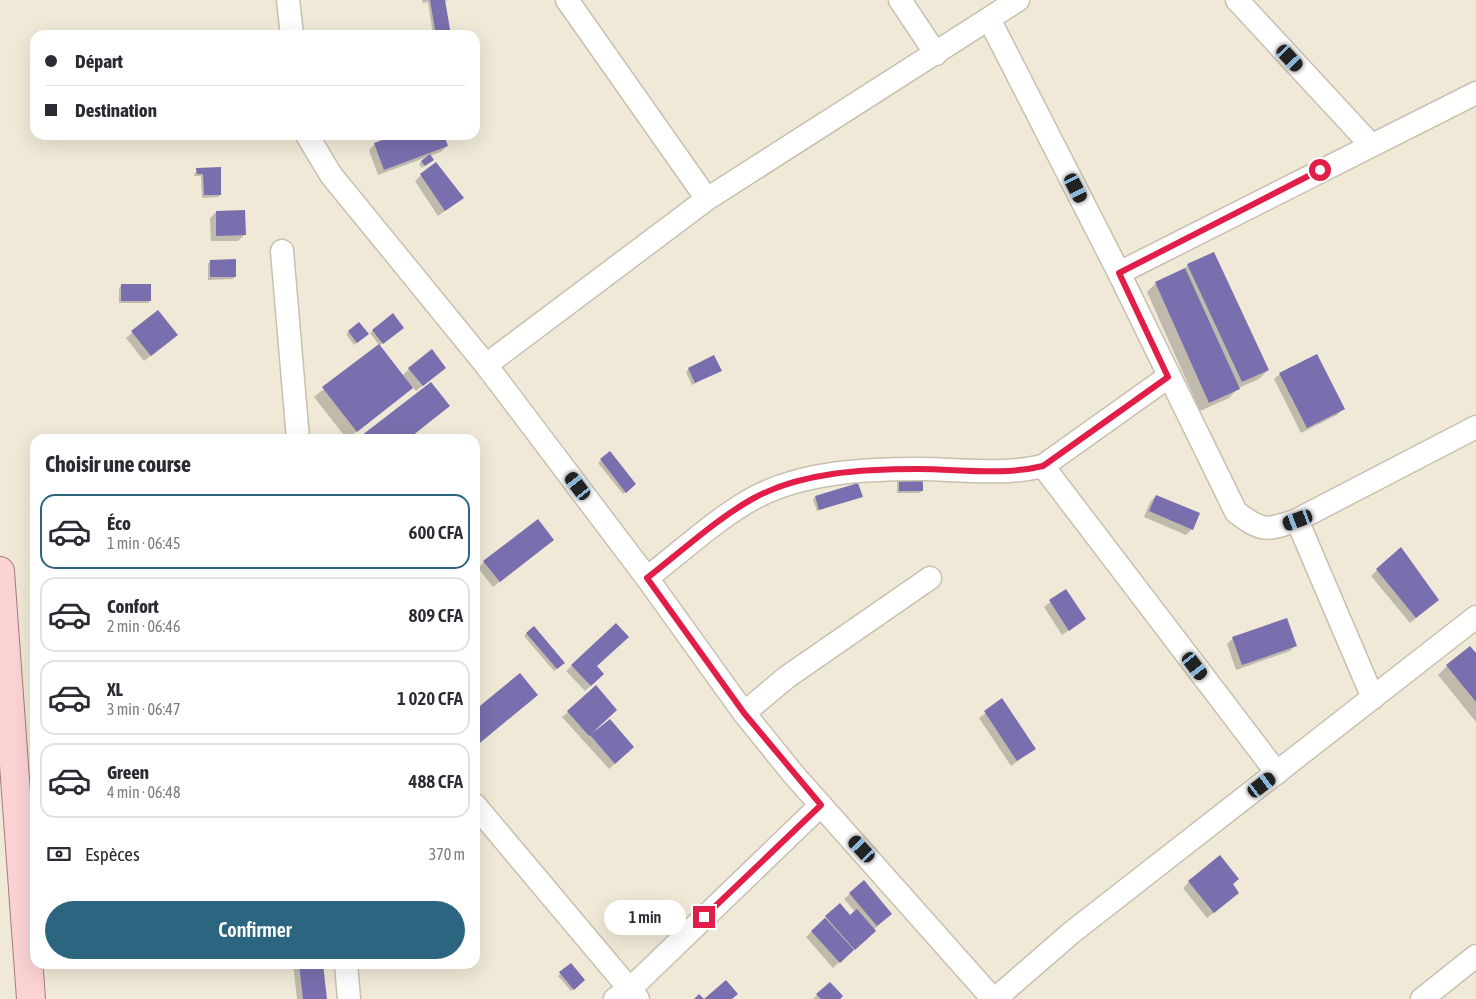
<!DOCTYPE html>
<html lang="fr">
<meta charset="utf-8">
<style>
body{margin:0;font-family:"Asap Condensed",sans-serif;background:#f7f7f7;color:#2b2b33;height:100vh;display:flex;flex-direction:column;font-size:19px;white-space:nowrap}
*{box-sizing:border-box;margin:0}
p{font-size:16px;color:#7c7c81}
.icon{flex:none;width:28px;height:28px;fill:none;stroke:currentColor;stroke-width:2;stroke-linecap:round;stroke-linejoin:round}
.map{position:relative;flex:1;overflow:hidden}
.panel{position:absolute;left:30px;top:434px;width:450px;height:535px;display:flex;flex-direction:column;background:#fff;border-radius:15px;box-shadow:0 5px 20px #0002}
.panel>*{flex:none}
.top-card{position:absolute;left:30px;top:30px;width:450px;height:110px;border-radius:15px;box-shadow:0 5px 20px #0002;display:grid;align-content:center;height:110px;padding:0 15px;background:#fff}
.end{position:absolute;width:22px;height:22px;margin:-11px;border:6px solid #e11d48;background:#fff;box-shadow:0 0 0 2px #fff}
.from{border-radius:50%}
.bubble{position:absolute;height:35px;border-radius:18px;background:#fff;box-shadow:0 5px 20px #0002;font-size:16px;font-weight:600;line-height:35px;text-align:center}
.car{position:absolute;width:15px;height:30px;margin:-15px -8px;border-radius:6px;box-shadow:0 0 4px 1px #0007;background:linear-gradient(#222 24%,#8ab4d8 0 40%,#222 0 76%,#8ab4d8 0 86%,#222 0)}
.top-card b{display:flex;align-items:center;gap:18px;height:48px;font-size:19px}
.top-card b+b{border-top:1px solid #e1e1e2}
.top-card i{width:12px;height:12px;background:#2b2b33}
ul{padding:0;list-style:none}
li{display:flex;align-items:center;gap:15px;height:75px;margin:0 10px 8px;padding:0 5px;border:2px solid #e1e1e2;border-radius:15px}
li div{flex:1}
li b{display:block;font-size:19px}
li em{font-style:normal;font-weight:600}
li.current{border-color:#2c657f}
li>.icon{width:45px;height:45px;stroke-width:1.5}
h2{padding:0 15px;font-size:22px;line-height:60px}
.pay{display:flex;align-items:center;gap:12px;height:55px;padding:0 15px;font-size:19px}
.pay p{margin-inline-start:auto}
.cta{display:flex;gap:10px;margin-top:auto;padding:10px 15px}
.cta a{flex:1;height:58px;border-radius:30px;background:#2c657f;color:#fff;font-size:20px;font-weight:600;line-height:58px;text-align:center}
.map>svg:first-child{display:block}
</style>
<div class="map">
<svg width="1476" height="999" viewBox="0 0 1476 999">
<rect width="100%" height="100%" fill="#f0e9d7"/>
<!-- shadow -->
<path fill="#0003" d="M 422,0 L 450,0 L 444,1 L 450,35 L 433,35 L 428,2 L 423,3 Z
M 400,135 L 442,135 L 447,146 L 441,152 L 429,156 L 429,162 L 422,168 L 419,164 L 427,157 L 378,175 L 369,150 L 375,144 Z
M 197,169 L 220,169 L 220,195 L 218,197 L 202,198 L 201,176 L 194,176 Z
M 421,175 L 462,198 L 438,216 L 415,181 Z
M 216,212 L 244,235 L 238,241 L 211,241 L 210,218 Z
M 210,261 L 235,276 L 233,279 L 208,280 L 208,264 Z
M 1188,265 L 1268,370 L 1259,379 L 1238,388 L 1229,398 L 1200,411 L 1147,292 L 1156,283 L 1182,271 Z
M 122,285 L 150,300 L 148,303 L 119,303 L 119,288 Z
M 158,311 L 170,341 L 144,361 L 126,338 Z
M 400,330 L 379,346 L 402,376 L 409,369 L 439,373 L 416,391 L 413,387 L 347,439 L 314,397 L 379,345 L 370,333 L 373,331 Z
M 349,332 L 365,337 L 354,345 L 346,334 Z
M 689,369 L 720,370 L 692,385 L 686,372 Z
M 1280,374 L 1343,409 L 1337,415 L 1301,433 L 1274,379 Z
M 448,406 L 409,439 L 359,439 Z
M 610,453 L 635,484 L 623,494 L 598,463 Z
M 900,478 L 922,491 L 919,493 L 897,493 L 897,481 Z
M 861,496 L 817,511 L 813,500 L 815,497 Z
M 1156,496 L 1192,529 L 1186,535 L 1144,517 L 1150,502 Z
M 547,545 L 493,587 L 478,568 L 484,562 Z
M 1377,570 L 1431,605 L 1410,623 L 1371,576 Z
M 1066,590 L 1085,619 L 1062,635 L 1044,607 Z
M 616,625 L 596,666 L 603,674 L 585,691 L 566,671 Z
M 534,627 L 563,663 L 554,671 L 524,636 Z
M 1233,638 L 1296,645 L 1290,651 L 1236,670 L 1227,644 Z
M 1476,655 L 1476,722 L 1438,675 L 1447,666 Z
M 1002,700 L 1034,749 L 1011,766 L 979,718 Z
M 568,712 L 596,729 L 626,753 L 609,769 L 562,717 Z
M 1238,879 L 1232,885 L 1232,898 L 1207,918 L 1183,888 L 1189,882 Z
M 850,894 L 884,920 L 833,968 L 806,937 L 826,917 L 850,917 L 855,912 L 844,899 Z
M 293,964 L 321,964 L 325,999 L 297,999 Z
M 571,965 L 584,980 L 571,991 L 558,976 Z
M 817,995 L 838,999 L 813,999 Z"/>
<!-- building -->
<path fill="#7a6fae" d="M 430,0 L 445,0 L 451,35 L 436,35 Z
M 396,135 L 444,135 L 448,146 L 384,170 L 374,143 Z
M 430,154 L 434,160 L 425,166 L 421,161 Z
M 436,162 L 464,198 L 445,211 L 420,174 Z
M 221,167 L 221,195 L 204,195 L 203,174 L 197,174 L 196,168 Z
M 245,210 L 246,235 L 216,236 L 216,211 Z
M 1214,252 L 1269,370 L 1242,382 L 1187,264 Z
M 236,259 L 236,277 L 210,277 L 210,260 Z
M 1185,268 L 1240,389 L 1209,403 L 1155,282 Z
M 121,284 L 151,284 L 151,301 L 121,301 Z
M 158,310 L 178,335 L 151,356 L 131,331 Z
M 393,313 L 404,328 L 383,344 L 372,330 Z
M 359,322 L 369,334 L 357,343 L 348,331 Z
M 379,344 L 413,388 L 357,432 L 322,387 Z
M 432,349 L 446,368 L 423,386 L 408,368 Z
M 1317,354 L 1345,409 L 1307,428 L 1279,373 Z
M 714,355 L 722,371 L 695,383 L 688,368 Z
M 431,382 L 450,406 L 408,439 L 357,439 Z
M 610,451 L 636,484 L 626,493 L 600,459 Z
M 899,477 L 923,477 L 923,491 L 899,491 Z
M 858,483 L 863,497 L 819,510 L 815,496 Z
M 1156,495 L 1200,513 L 1193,530 L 1149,511 Z
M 538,519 L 554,540 L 500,582 L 483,561 Z
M 1401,547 L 1439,600 L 1416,618 L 1376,569 Z
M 1066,589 L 1086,619 L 1069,631 L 1049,600 Z
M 1287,618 L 1297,646 L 1242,665 L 1232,637 Z
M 616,623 L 629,637 L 597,666 L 604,674 L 591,686 L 571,665 Z
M 534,626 L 565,663 L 557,669 L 526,633 Z
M 1470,646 L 1476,653 L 1476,702 L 1446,665 Z
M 520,673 L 538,695 L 475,747 L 475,710 Z
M 596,685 L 617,710 L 589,736 L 567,711 Z
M 1002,698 L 1036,749 L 1017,761 L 984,711 Z
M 610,719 L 634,747 L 615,764 L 590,735 Z
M 1220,855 L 1239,879 L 1233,884 L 1239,893 L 1214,913 L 1188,881 Z
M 864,880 L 892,914 L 877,926 L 849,893 Z
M 840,903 L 850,915 L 857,909 L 876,931 L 855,950 L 825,916 Z
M 825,918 L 854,950 L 840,963 L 811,931 Z
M 571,963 L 585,980 L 574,990 L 559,972 Z
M 299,964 L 323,964 L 327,999 L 303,999 Z
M 726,980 L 738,994 L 732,999 L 694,999 L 699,994 L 704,999 Z
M 830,982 L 843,996 L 840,999 L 821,999 L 816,994 Z"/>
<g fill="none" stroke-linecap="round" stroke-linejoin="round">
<!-- minor casing -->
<g stroke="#c7c0af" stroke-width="25">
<path id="minor" d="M 288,0 L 292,35
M 567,0 L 707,199
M 900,0 L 936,54
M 1237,0 L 1371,145
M 989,19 L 1119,273 L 1236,512 C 1262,532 1267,531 1297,520 L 1476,427
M 307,135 L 331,175 L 486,365 L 647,578 L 744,713 L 794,775 L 993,999
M 282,251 L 298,439
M 1119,273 L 1476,93
M 486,365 L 707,199 L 1018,0
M 1043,466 L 1277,773
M 1297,520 L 1373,698
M 647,578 C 682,551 716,519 754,498 C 802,472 865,469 918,469 C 960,469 1002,476 1043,466 L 1168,377
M 744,713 L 787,677 L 930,578
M 475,805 L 638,999
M 346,964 L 349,999
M 615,999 L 630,989 L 821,805
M 995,999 L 1071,933 L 1476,617
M 1422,999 L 1476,956"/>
</g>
<!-- primary casing -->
<g stroke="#a77a79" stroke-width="30">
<path id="primary" d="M 0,571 L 31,999"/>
</g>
<!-- minor -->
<use href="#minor" stroke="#fff" stroke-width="22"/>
<!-- primary -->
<use href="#primary" stroke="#fbd3d4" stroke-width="28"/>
</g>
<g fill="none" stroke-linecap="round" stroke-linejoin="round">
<!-- route -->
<path stroke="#e11d48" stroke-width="6" d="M 704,917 L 821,805 L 744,713 L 647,578 C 682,551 716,519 754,498 C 802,472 864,469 918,469 C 960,469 1002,476 1043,466 L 1168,377 L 1119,273 L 1320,170"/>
</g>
</svg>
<i class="end from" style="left:1320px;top:170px"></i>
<i class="end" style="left:704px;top:917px"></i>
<div class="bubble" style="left:604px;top:900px;width:82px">1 min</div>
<i class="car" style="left:1290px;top:58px;rotate:137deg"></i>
<i class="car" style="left:1076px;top:188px;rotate:153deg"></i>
<i class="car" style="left:578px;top:486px;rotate:323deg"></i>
<i class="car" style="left:1298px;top:520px;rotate:250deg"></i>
<i class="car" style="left:1195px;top:666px;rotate:143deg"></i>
<i class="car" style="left:1262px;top:785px;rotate:53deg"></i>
<i class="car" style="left:862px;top:849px;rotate:317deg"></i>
<div class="top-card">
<b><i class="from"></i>Départ</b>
<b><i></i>Destination</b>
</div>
<section class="panel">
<h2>Choisir une course</h2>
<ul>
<li class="current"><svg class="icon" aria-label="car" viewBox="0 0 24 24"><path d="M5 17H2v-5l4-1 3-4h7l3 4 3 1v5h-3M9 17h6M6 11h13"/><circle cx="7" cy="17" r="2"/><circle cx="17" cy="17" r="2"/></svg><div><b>Éco</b><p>1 min · 06:45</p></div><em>600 CFA</em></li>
<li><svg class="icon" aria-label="car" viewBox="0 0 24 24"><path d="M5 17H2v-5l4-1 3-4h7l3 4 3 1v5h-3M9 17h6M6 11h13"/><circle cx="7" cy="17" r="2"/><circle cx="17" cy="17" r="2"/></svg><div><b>Confort</b><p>2 min · 06:46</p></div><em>809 CFA</em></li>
<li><svg class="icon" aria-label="car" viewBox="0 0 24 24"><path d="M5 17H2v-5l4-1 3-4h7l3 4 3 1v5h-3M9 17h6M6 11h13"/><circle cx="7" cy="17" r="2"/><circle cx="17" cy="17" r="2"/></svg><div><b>XL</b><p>3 min · 06:47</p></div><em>1 020 CFA</em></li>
<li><svg class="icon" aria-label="car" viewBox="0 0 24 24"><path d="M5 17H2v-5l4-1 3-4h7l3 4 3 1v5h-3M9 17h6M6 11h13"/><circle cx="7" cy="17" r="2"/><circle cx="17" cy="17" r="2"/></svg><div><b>Green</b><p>4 min · 06:48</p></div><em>488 CFA</em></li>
</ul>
<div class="pay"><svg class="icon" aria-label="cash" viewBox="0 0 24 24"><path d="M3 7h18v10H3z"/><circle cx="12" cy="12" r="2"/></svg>Espèces<p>370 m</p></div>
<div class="cta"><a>Confirmer</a></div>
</section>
</div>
